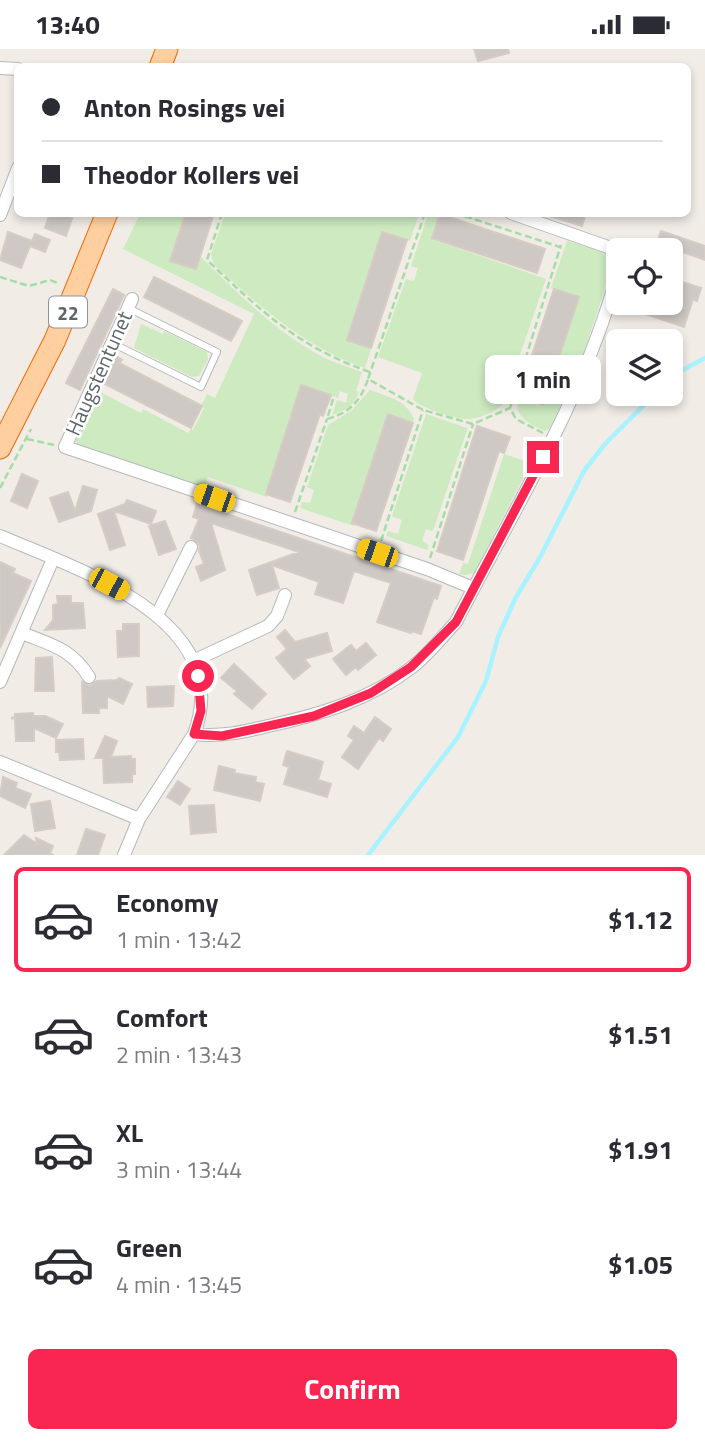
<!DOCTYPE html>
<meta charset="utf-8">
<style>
body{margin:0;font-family:"Titillium Web",sans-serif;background:#f2f2f3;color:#2b2b33;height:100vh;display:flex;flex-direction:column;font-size:26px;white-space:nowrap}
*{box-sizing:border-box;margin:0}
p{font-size:23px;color:#7c7c81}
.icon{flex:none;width:38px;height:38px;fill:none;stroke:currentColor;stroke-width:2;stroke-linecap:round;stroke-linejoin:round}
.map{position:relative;height:806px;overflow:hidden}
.drawer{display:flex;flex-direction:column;background:#fff;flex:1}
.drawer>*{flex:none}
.guide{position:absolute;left:14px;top:14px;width:677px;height:154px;border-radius:10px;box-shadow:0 4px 10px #0003;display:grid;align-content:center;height:154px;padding:0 28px;background:#fff}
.controls{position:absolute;left:606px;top:189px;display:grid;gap:14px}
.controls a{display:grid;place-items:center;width:77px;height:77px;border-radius:10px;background:#fff;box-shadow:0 4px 10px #0003;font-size:35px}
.end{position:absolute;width:32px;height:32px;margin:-16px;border:9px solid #f82650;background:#fff;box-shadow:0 0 0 4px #fff}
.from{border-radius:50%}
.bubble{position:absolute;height:49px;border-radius:10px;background:#fff;box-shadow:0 4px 10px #0003;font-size:23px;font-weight:700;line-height:49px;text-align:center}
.car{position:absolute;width:21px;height:42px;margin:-21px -10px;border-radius:9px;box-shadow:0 0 5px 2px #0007;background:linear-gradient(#f5c518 24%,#345 0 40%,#f5c518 0 76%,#345 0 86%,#f5c518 0)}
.guide b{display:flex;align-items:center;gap:24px;height:66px;font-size:26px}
.guide b+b{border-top:2px solid #e1e1e2}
.guide i{width:18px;height:18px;background:#2b2b33}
ul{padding:12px 0 0;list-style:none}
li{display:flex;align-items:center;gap:21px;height:105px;margin:0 14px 10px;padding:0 14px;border:4px solid transparent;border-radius:10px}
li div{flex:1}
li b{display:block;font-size:26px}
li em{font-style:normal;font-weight:700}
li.active{border-color:#f82650}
li>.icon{width:63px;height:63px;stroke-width:1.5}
.action{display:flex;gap:14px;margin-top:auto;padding:14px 28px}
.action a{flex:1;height:80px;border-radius:10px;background:#f82650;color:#fff;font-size:28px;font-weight:700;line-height:80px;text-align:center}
.status{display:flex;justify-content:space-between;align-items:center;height:49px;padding:0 35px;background:#fff;direction:ltr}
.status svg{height:19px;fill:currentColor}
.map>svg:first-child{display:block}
</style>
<div class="status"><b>13:40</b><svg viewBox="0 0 49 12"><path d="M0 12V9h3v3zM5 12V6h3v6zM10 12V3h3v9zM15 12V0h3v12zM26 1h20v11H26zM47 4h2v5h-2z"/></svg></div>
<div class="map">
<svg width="705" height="806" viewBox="0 0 705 806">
<rect width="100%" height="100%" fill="#f1ece6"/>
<!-- green -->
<path fill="#cdeac1" d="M 357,164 L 369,168 L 370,165 L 419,165 L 410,192 L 384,184 L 349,292 L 371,300 L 365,319 C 303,297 262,259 214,216 L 211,205 L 225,165 Z
M 140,165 L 187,165 L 196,219 L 200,207 C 234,241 271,278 312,302 C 328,312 345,317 362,323 L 356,342 L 359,343 C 354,356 345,362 332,366 L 337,351 L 346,354 L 348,345 L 340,342 L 338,349 L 303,338 L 267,448 L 208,428 L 204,439 L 77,396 L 75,389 L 96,341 L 141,364 L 143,360 L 188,384 L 191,380 L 193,381 L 204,359 L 201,357 L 207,345 L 215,349 L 254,265 L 123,200 Z
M 428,165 L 443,166 L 435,191 L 546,230 L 512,329 L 507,330 L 503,341 L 509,346 C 505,360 480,370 466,370 C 451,369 430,361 417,354 L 413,350 L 422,324 L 378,308 L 406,230 L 414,232 L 418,219 L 411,217 Z
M 567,192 C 583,197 613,200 611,221 L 582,309 L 550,379 L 545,382 C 530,375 514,369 518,350 L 542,357 L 578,249 L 551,239 Z
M 141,275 L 163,285 L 164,282 L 207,303 L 208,311 L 199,327 L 192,328 L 134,299 Z
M 370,341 C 389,348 406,351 414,370 L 413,375 L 390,368 L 354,477 L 300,459 L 302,453 L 310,454 L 314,441 L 307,438 L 328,376 L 351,362 Z
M 426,365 L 467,379 L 467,381 L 433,482 L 426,480 L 422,492 L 429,496 L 427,501 L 386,487 L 388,482 L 398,485 L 402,471 L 392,467 Z
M 504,405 L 531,414 L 474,524 L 466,526 L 459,525 L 463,514 L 468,515 Z"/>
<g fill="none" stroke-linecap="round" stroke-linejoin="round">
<!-- stream -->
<path stroke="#a9f2ff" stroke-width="4.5" d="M 670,331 L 681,322 L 705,309
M 368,806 L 458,688 L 486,632 L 498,588 L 516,548 L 539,510 L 584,422 L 605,395 L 655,345"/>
</g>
<!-- building -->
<path fill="#cec9c5" stroke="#d7ccc4" stroke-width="2" d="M 474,0 L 508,0 L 509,4 L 478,12 Z
M 50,164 L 74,164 L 66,187 L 45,179 Z
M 186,164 L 214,164 L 196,220 L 170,212 Z
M 550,164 L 586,164 L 582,177 L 550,167 Z
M 440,165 L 545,200 L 537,224 L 432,189 Z
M 661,182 L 705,197 L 705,211 L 657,194 Z
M 8,183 L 32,192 L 35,185 L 50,191 L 45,203 L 30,197 L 21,219 L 0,211 Z
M 382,183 L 407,191 L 371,299 L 347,291 Z
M 154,228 L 242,272 L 231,292 L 144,248 Z
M 670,229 L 701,239 L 697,252 L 693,250 L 684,278 L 619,256 L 619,254 L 654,254 L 670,259 Z
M 113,240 L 124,246 L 80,341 L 66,334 Z
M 554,240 L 579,248 L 543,356 L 518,348 Z
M 116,307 L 122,311 L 119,314 L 202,357 L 191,379 L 103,334 Z
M 301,336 L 331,346 L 323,367 L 320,365 L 290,453 L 266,445 Z
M 388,365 L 413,374 L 376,482 L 352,474 Z
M 477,377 L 510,388 L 504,404 L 499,402 L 463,511 L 437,502 Z
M 22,425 L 38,432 L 27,459 L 11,452 Z
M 83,437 L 97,441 L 91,462 L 59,473 L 50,449 L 68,443 L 75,462 Z
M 127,451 L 156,462 L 151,475 L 114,462 L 125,496 L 110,501 L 98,465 L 125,455 Z
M 197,455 L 441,537 L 437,550 L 434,548 L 421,585 L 412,582 L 411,584 L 377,573 L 391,534 L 354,522 L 343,554 L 315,545 L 319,533 L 272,516 L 279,539 L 257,546 L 249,521 L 299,503 L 211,474 L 225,521 L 201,532 L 196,518 L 204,515 L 199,502 L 200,497 L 195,491 L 191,489 L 199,470 L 193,468 Z
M 165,472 L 176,500 L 159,506 L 149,477 Z
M 0,513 L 15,520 L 13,524 L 31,532 L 0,599 Z
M 57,547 L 71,547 L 71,554 L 83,554 L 85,579 L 45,581 L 53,571 L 53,556 L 58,555 Z
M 123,575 L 139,575 L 139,607 L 118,608 L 117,582 L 123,582 Z
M 285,581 L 295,593 L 327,584 L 332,602 L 304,610 L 310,617 L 294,630 L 276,609 L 287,600 L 277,588 Z
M 366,594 L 376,606 L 358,621 L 356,618 L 346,626 L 333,610 L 351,596 L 356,602 Z
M 52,608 L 54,642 L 35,642 L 36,609 Z
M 234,615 L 266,645 L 252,660 L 234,645 L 237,642 L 221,629 Z
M 119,629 L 132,635 L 123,655 L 107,647 L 107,659 L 99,659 L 99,664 L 83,664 L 82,633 L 90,637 L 97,632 L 117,631 Z
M 174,637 L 173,657 L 148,658 L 147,638 Z
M 33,664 L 33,667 L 45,667 L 63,675 L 56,689 L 34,679 L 34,692 L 16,692 L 15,670 L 11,669 L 15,668 L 15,665 Z
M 375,668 L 391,680 L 383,692 L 379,689 L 358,720 L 342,708 L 354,691 L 348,687 L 354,677 L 364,684 Z
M 105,687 L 117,692 L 111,708 L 131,707 L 131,710 L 135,710 L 135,725 L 132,725 L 132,733 L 104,734 L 103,709 L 95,709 Z
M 83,690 L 84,710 L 60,711 L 59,703 L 56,703 L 56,691 Z
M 287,702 L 323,713 L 318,731 L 331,735 L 327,748 L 284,735 L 289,718 L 283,716 Z
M 219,717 L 235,721 L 234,724 L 256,728 L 255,733 L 264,735 L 260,752 L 214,741 Z
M 3,728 L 17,734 L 15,739 L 31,745 L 25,759 L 0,747 Z
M 178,732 L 190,740 L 180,756 L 167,748 Z
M 50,752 L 55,779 L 35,782 L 31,755 Z
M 214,756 L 216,783 L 191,785 L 189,757 Z
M 86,780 L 105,786 L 98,806 L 77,806 Z
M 24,786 L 37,795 L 36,789 L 53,797 L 50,804 L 53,806 L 4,806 Z"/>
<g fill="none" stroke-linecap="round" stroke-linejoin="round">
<!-- service casing -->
<g stroke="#b4b9bc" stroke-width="8">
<path id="service" d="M 112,294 L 201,338 L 217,303 L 128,259"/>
</g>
<!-- minor casing -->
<g stroke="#b4b9bc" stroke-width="14">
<path id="minor" d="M 0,19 L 18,20
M 511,164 L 608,198 L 618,208
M 0,166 L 18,119
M 132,250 L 65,398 L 427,520 L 473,539
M 0,487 C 77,520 237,571 194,685 L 139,770 L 124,806
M 157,566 L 191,498
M 22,584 C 51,596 71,599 89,628
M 193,612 L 268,577 L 277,567 L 285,546
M 0,633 L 53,510
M 194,685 C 221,688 243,683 268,677 C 319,666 369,651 411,619 C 428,606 442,588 456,573 C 515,458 584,349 618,223
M 0,713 L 139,770"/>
</g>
<!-- trunk casing -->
<g stroke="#f86500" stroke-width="23">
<path id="trunk" d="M 160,18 L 167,0
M 0,399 L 55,291 L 107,164"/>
</g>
<!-- path -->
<path stroke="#a4dea3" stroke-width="2.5" stroke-dasharray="7 3.5" stroke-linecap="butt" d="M 222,164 L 207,211 C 261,262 298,298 370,323
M 425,164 L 368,330 L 423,361 L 473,375 L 510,359
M 455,164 L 560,198
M 0,228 L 29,237 L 50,231 L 60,235
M 333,350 L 327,370 C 350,364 361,351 368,330
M 543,384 L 516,370 L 510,359 L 561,196
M 27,390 L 54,396
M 0,439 L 31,380
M 295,463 L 327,370
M 381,492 L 423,361
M 430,509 L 473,375"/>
<!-- service -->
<use href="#service" stroke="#fff" stroke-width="6"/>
<!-- minor -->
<use href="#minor" stroke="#fff" stroke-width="12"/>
<!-- trunk -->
<use href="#trunk" stroke="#ffcf9f" stroke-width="21"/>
</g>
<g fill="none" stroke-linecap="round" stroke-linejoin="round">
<!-- route -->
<path stroke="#f82650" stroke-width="9" d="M 198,627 L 201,662 L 194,685 L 222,687 L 314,667 L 371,644 L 411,618 L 456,573 L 543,408"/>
</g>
<g text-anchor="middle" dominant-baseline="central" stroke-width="5" stroke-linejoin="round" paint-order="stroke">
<!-- shield labels -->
<rect fill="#fff" stroke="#8e9395" stroke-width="2" x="49" y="247.5" width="38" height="31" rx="5"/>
<g font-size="19" font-weight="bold" fill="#5e6568">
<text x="68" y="263">22</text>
</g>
<!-- street labels -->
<g font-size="21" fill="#5e6568" stroke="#fff">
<text transform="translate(98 324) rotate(-66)">Haugstentunet</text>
</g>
</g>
</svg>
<div class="controls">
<a><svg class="icon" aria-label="locate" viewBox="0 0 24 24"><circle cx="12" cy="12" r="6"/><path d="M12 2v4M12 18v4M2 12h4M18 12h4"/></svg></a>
<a><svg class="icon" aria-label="layers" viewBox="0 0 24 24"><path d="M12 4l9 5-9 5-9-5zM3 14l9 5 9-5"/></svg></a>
</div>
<i class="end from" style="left:198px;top:627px"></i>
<i class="end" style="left:543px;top:408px"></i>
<div class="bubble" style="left:485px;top:306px;width:116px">1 min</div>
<i class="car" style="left:214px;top:449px;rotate:289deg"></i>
<i class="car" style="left:377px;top:504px;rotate:289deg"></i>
<i class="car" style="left:109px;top:535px;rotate:118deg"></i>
<div class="guide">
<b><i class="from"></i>Anton Rosings vei</b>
<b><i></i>Theodor Kollers vei</b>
</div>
</div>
<section class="drawer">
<ul>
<li class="active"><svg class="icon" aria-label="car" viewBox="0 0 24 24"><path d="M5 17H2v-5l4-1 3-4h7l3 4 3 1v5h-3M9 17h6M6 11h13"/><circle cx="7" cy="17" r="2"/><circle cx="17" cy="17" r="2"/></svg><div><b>Economy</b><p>1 min · 13:42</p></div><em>$1.12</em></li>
<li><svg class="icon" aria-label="car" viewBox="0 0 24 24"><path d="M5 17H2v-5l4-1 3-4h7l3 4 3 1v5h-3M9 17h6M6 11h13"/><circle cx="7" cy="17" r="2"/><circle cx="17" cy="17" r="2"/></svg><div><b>Comfort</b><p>2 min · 13:43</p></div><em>$1.51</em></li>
<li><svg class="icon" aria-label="car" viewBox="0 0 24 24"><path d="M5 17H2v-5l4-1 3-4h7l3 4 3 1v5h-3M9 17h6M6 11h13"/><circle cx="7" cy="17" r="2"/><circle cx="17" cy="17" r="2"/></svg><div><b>XL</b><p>3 min · 13:44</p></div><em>$1.91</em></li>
<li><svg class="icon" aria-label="car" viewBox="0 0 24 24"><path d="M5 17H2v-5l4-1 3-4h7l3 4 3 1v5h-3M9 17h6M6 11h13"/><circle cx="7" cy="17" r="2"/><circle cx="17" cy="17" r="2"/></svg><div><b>Green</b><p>4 min · 13:45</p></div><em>$1.05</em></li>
</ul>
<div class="action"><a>Confirm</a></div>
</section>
